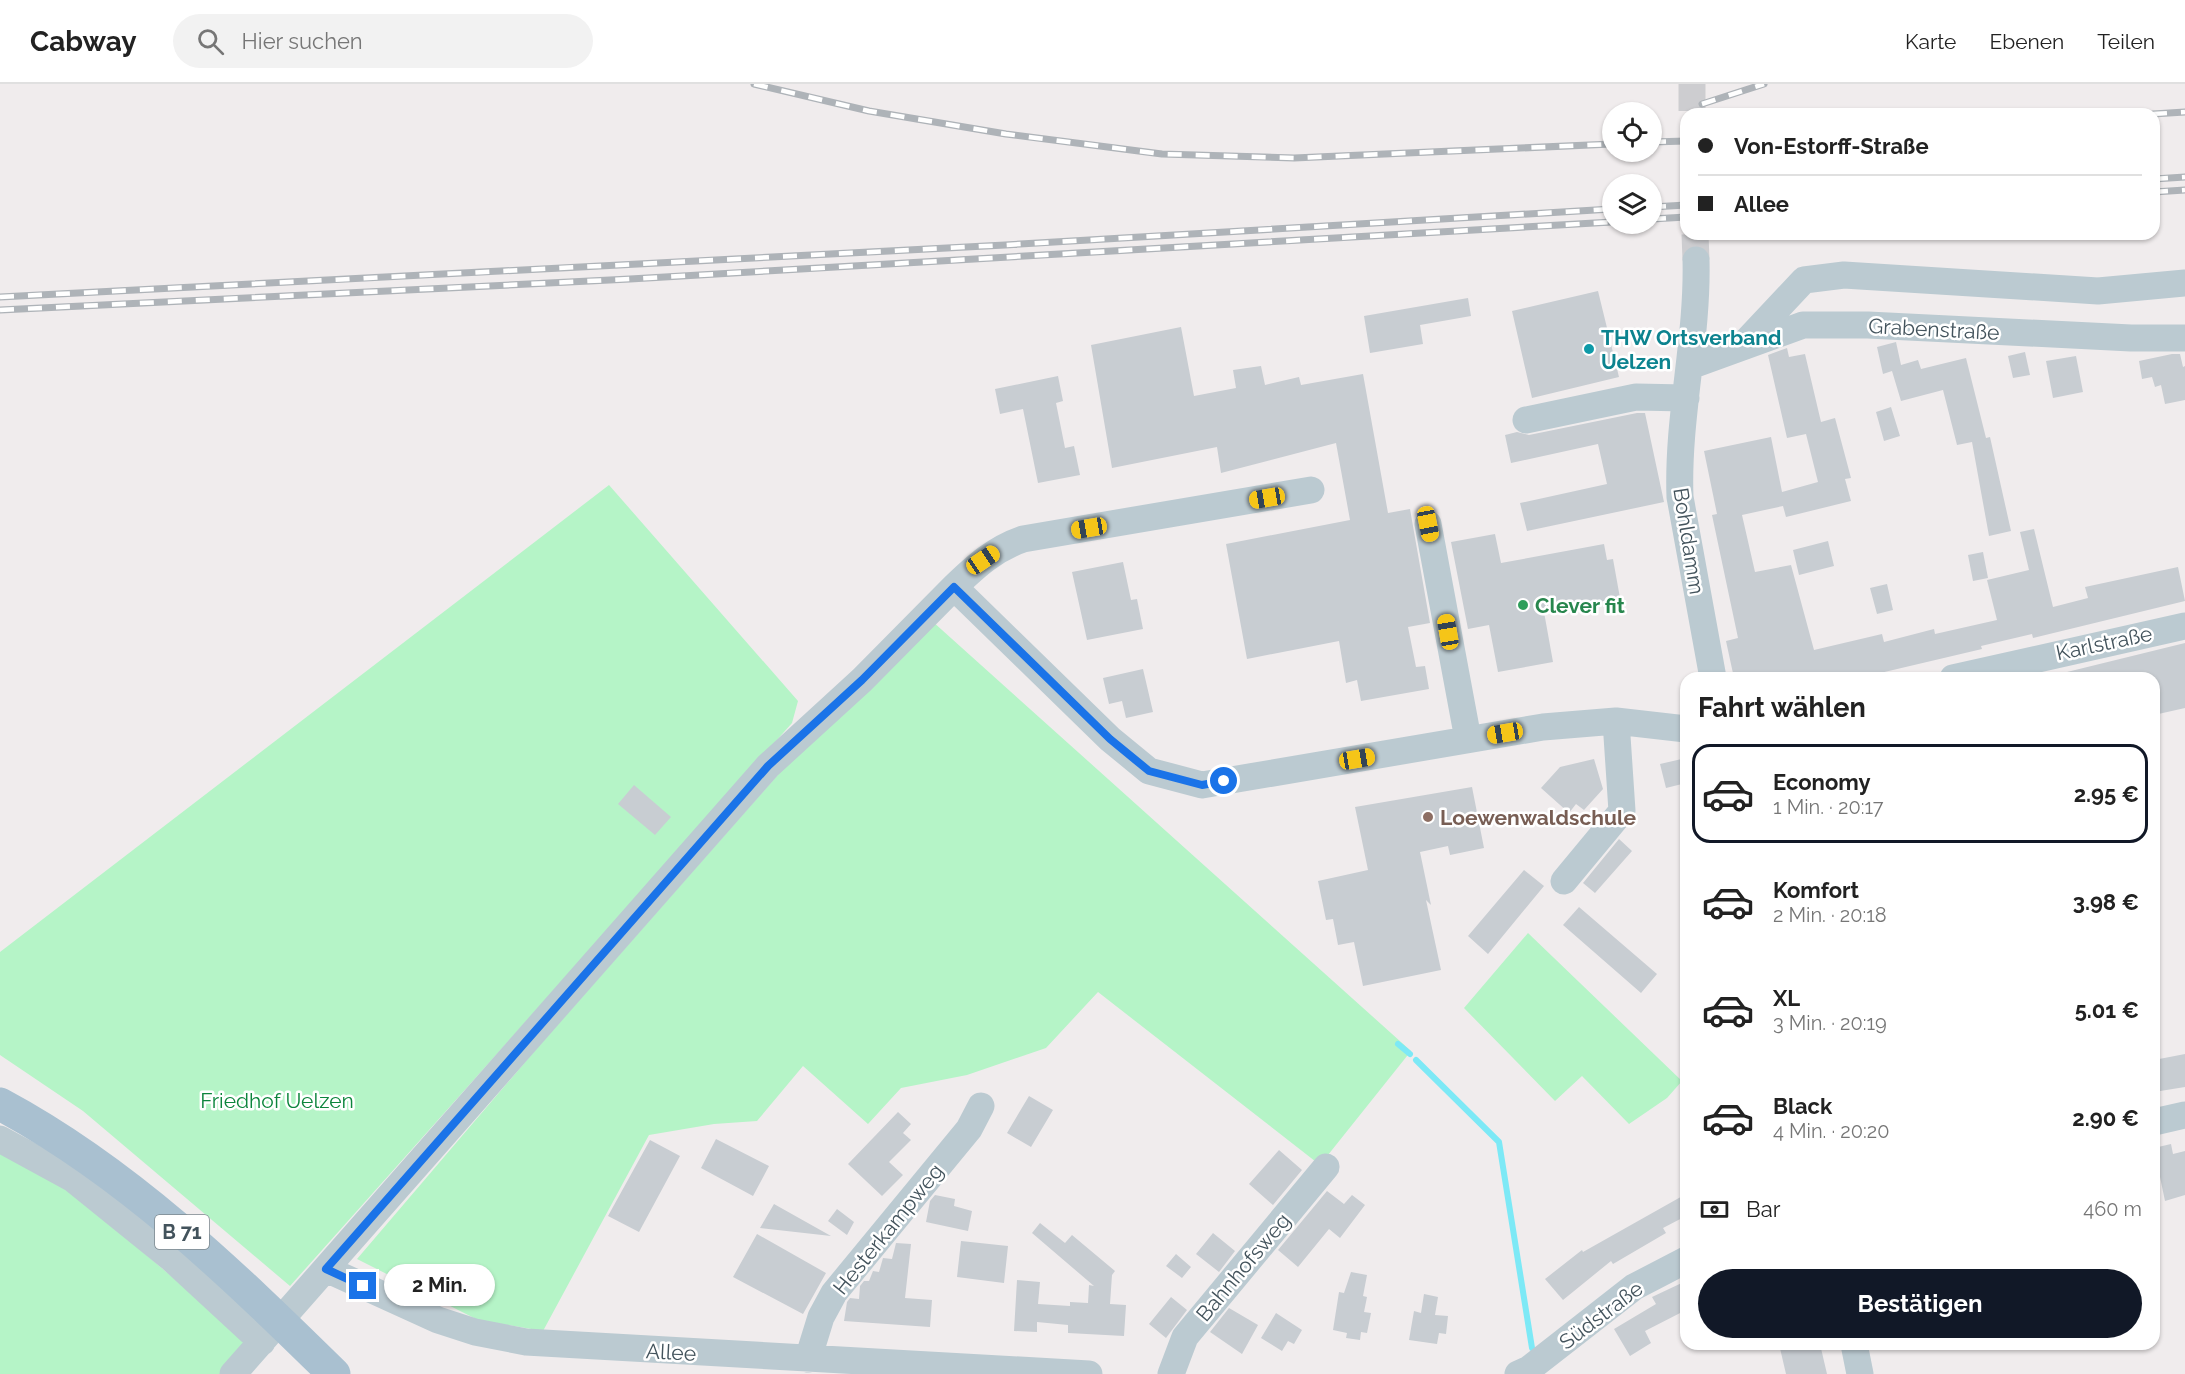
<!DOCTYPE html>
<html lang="de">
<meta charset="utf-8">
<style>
body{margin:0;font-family:Raleway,sans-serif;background:#f2f2f2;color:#222;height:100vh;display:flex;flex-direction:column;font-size:22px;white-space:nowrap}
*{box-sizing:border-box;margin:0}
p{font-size:20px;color:#767676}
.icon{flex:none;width:33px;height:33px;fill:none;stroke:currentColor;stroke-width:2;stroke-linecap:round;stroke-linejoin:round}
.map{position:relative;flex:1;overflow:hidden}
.side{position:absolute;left:1680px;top:588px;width:480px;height:678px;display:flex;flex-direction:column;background:#fff;border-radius:18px;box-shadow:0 2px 4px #0004}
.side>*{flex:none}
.top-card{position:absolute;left:1680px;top:24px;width:480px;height:132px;border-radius:18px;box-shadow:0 2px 4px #0004;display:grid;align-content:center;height:132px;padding:0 18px;background:#fff}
.tools{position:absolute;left:1602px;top:18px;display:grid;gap:12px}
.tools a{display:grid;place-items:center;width:60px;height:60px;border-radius:50%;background:#fff;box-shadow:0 2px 4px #0004;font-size:30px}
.end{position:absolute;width:27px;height:27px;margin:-14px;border:8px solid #1a73e8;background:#fff;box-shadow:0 0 0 3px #fff}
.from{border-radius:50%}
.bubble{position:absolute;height:42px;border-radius:21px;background:#fff;box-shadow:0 2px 4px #0004;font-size:20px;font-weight:700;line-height:42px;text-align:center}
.car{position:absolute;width:18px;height:36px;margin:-18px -9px;border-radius:8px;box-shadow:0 0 4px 2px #0007;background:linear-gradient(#f5c518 24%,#345 0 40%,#f5c518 0 76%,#345 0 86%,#f5c518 0)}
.top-card b{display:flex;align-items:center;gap:21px;height:57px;font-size:22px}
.top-card b+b{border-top:2px solid #e0e0e0}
.top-card i{width:15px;height:15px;background:#222}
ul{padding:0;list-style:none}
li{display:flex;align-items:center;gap:18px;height:99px;margin:0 12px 9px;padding:0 6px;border:3px solid transparent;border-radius:18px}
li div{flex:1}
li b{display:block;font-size:22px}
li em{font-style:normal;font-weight:700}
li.active{border-color:#111827}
li>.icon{width:54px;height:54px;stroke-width:1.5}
h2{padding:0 18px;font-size:27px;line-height:72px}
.pay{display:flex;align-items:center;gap:15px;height:66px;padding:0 18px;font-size:22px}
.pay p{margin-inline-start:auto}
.button{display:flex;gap:12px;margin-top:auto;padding:12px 18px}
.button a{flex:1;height:69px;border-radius:36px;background:#111827;color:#fff;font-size:24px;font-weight:700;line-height:69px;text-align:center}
header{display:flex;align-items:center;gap:36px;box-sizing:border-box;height:84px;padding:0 30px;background:#fff;border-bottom:2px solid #e0e0e0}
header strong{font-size:28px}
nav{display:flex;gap:33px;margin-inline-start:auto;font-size:21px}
.search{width:420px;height:54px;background:#f2f2f2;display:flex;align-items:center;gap:15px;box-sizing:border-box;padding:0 21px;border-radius:33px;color:#767676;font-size:22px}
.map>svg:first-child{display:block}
</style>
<header>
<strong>Cabway</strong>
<div class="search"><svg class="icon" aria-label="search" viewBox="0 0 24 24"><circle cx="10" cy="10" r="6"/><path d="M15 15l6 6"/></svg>Hier suchen</div>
<nav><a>Karte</a><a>Ebenen</a><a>Teilen</a></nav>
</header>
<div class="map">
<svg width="2185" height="1290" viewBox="0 0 2185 1290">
<rect width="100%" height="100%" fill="#f0eced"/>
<!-- green -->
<path fill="#b5f4c7" d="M 609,401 L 798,617 L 792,639 L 290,1202 L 83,1027 L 0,971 L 0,868 Z
M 932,537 L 1411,967 L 1320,1081 L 1098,908 L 1046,964 L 967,991 L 901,1004 L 868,1040 L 803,982 L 757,1037 L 714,1040 L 649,1051 L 543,1247 L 478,1236 L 357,1175 L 538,963 L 798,668 Z
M 1528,849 L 1682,997 L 1667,1014 L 1629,1040 L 1582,992 L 1555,1017 L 1464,924 Z
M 0,1068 L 66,1103 L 255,1263 L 230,1290 L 0,1290 Z"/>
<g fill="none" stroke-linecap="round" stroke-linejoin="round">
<!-- stream -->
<path stroke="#7de9f6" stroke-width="6" d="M 1398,960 L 1410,970
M 1416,976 L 1499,1058 L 1532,1264"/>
</g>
<!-- building -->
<path fill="#c8cdd2" d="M 1598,207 L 1619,293 L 1532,314 L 1512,227 Z
M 1468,214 L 1471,232 L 1420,241 L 1423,260 L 1370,269 L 1364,232 Z
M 1181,243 L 1194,312 L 1236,304 L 1233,286 L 1261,282 L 1265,301 L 1299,293 L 1301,301 L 1363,290 L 1388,429 L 1410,425 L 1430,539 L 1408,543 L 1416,583 L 1425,582 L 1429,605 L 1361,617 L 1357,596 L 1346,599 L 1339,557 L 1247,575 L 1226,460 L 1350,436 L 1336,359 L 1221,389 L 1217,363 L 1112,384 L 1091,261 Z
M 1896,258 L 1901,281 L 1918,276 L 1921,285 L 1966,274 L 1986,354 L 1990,353 L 2011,447 L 1989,452 L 1972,358 L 1957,361 L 1943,306 L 1901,317 L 1892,287 L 1883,290 L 1877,263 Z
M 1787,264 L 1789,273 L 1805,270 L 1821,338 L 1835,334 L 1851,394 L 1845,395 L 1851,417 L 1786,433 L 1783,422 L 1742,431 L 1755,488 L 1791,481 L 1814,566 L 1882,550 L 1884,558 L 1934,545 L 1935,550 L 1997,536 L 1987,496 L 2029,486 L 2020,448 L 2034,445 L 2053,523 L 2088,514 L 2085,503 L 2178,483 L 2185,517 L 2033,554 L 2032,550 L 1981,562 L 1982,565 L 1859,594 L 1734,594 L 1726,557 L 1738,554 L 1712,431 L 1717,430 L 1704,367 L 1771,353 L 1782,408 L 1818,398 L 1806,350 L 1787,354 L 1768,271 Z
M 2025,268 L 2030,291 L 2013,294 L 2008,272 Z
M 2172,270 L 2180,270 L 2183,283 L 2185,282 L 2185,316 L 2165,320 L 2161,301 L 2155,303 L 2152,293 L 2142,295 L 2139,277 Z
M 2076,272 L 2083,308 L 2053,314 L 2046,277 Z
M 1058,292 L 1063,317 L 1056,319 L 1065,364 L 1074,362 L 1080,391 L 1038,399 L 1023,325 L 1000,330 L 995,305 Z
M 1891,323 L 1900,352 L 1884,357 L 1876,328 Z
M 1637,329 L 1645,329 L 1664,418 L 1527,447 L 1520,419 L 1607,400 L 1598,360 L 1511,379 L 1505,351 L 1517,348 L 1529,351 Z
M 1495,450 L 1501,479 L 1604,460 L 1607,476 L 1613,475 L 1620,514 L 1544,528 L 1553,578 L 1498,588 L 1489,541 L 1468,545 L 1451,458 Z
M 1828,457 L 1834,482 L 1799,491 L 1793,466 Z
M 1983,468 L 1988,494 L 1973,497 L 1968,471 Z
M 1123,478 L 1131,516 L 1137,515 L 1143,545 L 1087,556 L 1072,488 Z
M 1887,500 L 1893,526 L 1877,530 L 1870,504 Z
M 2185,559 L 2185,624 L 2154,631 L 2154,594 L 2068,594 L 2067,588 Z
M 1143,585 L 1153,628 L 1126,634 L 1122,617 L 1109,620 L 1103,594 Z
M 1686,674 L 1686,699 L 1666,704 L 1660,680 Z
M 1594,675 L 1603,705 L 1584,726 L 1576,720 L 1569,729 L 1541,704 L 1560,683 Z
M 634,701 L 671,733 L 655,751 L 618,720 Z
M 1472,703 L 1484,764 L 1450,771 L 1448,762 L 1420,768 L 1431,821 L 1426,816 L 1441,886 L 1363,902 L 1354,858 L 1338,861 L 1333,835 L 1326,836 L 1318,797 L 1368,786 L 1355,723 Z
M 1619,755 L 1632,767 L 1595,809 L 1583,799 Z
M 1524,786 L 1544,802 L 1488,870 L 1468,852 Z
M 1579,823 L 1657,890 L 1641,909 L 1563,841 Z
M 2185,970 L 2185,1003 L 2154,1008 L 2154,976 Z
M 1029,1012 L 1053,1026 L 1031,1063 L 1007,1049 Z
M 898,1028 L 911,1040 L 903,1049 L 911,1056 L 889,1078 L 903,1091 L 882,1112 L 848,1080 Z
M 716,1055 L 769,1082 L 753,1112 L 701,1084 Z
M 650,1056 L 680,1072 L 639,1148 L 608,1132 Z
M 2171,1060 L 2173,1070 L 2185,1067 L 2185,1111 L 2165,1117 L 2154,1064 Z
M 1279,1066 L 1302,1086 L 1273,1121 L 1249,1100 Z
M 1327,1107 L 1344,1120 L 1352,1111 L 1365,1121 L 1340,1154 L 1329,1145 L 1298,1183 L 1278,1166 Z
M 1686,1110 L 1686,1132 L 1663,1144 L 1666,1149 L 1613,1180 L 1611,1177 L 1563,1216 L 1545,1195 L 1582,1166 L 1583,1168 Z
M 935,1111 L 955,1115 L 954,1122 L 972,1127 L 968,1147 L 926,1138 L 930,1117 Z
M 774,1120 L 831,1152 L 760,1144 Z
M 837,1125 L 854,1138 L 847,1151 L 828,1137 Z
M 1040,1139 L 1065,1159 L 1072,1151 L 1115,1187 L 1112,1191 L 1110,1220 L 1126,1221 L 1124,1252 L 1068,1249 L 1068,1241 L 1037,1238 L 1037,1248 L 1014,1247 L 1017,1196 L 1040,1198 L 1038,1220 L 1070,1222 L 1070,1218 L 1088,1219 L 1089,1201 L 1094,1202 L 1032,1149 Z
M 1213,1149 L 1235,1167 L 1219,1188 L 1196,1170 Z
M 757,1150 L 826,1189 L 803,1230 L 733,1193 Z
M 961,1157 L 1008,1162 L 1004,1199 L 957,1193 Z
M 896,1159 L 911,1160 L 905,1214 L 932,1216 L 930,1243 L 844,1237 L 847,1218 L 850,1214 L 859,1215 L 860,1202 L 864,1197 L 869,1197 L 873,1187 L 879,1188 L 883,1174 L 892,1175 Z
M 1176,1170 L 1191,1183 L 1182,1194 L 1166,1182 Z
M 1351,1188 L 1367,1191 L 1363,1212 L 1367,1213 L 1364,1228 L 1371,1229 L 1367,1249 L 1361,1248 L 1360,1256 L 1346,1254 L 1347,1249 L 1333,1246 L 1339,1208 L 1344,1209 Z
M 1686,1197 L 1686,1226 L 1645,1247 L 1651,1259 L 1630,1272 L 1614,1245 L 1656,1220 L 1652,1213 Z
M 1424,1210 L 1438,1213 L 1435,1231 L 1448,1232 L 1446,1250 L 1439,1249 L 1437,1260 L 1409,1256 L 1414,1227 L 1421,1229 Z
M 1171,1213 L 1187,1226 L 1166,1254 L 1149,1240 Z
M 1229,1224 L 1258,1241 L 1242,1270 L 1210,1248 Z
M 1276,1229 L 1302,1246 L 1294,1260 L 1288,1257 L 1282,1267 L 1261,1254 Z
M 1779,1260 L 1820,1260 L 1827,1290 L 1786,1290 Z"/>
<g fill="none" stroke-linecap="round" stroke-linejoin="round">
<!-- minor-tunnel -->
<path stroke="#cdcdd0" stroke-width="27" stroke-dasharray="27 14" stroke-linecap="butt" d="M 1692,0 L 1692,30
M 1695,150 L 1696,176"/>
<!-- minor -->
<path stroke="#bbcad1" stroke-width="27" d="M 1696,176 C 1698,255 1677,334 1680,413 L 1713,594
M 1742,262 L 1804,196 L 1844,191 L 2098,207 L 2185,199
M 1690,282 L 1803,241 L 1868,241 L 2131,254 L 2185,254
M 1526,336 L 1636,313 L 1686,314
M 1428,440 L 1468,655
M 954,503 C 976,482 994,465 1023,455 L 1311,406
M 1953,594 L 2185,542
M 1564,797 L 1622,727 L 1616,637
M 2154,1038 L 2185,1031
M 0,1055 L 73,1095 L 172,1175 L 262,1258
M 326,1185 L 438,1236 L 475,1248 L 526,1258 L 1089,1290
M 1854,1260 L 1860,1290
M 808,1275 L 821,1233 L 834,1209 L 969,1045 L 981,1022
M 233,1290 L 768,682 L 862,596 L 954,503 L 1110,655 L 1149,687 L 1202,701 L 1543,643 L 1616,637 L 1686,645
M 1171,1290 L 1185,1253 L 1326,1083
M 1518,1290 L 1529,1285 L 1634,1203 L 1686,1176"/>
<!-- major -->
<path stroke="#a9c0d0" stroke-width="33" d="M 0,1020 C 127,1088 232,1190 334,1290"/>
<!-- rail casing -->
<g stroke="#aeb3b8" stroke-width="7">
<path id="rail" d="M 754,0 L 869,27 L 1006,50 L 1162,70 L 1294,74 L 1612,60
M 1702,20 L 1764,0
M 2153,30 L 2185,28
M 1652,58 L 1686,57
M 2154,95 L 2185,93
M 2154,108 L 2185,106
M 1652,123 L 1686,121
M 1652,135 L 1686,133
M 0,213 L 1005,161 L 1612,125
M 0,226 L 630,195 L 1612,138"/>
</g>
<!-- rail -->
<use href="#rail" stroke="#fff" stroke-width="4.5" stroke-dasharray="14" stroke-linecap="butt"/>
</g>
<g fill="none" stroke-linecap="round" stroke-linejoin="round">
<!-- route -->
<path stroke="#1a73e8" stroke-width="8" d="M 363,1202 L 326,1185 L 768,682 L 862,596 L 954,503 L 1110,655 L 1149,687 L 1202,701 L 1224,697"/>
</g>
<!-- markers -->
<circle fill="#0f9aa8" stroke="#fff" stroke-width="2" cx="1589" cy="265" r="6"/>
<circle fill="#2e9e5b" stroke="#fff" stroke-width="2" cx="1523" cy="521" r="6"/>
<circle fill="#8d6e63" stroke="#fff" stroke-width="2" cx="1428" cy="733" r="6"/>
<g text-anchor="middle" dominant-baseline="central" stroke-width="5" stroke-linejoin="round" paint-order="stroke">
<!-- shield labels -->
<rect fill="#fff" stroke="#7b878d" stroke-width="1.5" x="155" y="1131" width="54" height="34" rx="4.5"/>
<g font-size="20" font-weight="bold" fill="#43535c">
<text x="182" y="1148">B 71</text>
</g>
<!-- street labels -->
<g font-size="21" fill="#43535c" stroke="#fff">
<text transform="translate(1934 245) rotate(3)">Grabenstraße</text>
<text transform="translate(1689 457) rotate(81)">Bohldamm</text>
<text transform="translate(2104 559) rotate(-12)">Karlstraße</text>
<text transform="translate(888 1145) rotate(-51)">Hesterkampweg</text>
<text transform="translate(1243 1183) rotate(-50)">Bahnhofsweg</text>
<text transform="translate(1601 1231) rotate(-37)">Südstraße</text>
<text transform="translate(671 1268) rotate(3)">Allee</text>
</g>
<!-- culture labels -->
<g font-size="21" font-weight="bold" fill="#0d838f" stroke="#fff" text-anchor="start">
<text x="1601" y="253">THW Ortsverband<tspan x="1601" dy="24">Uelzen</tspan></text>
</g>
<!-- leisure labels -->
<g font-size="21" font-weight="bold" fill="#27864d" stroke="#fff" text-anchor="start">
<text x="1535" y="521">Clever fit</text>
</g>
<!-- education labels -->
<g font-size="21" font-weight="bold" fill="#785e54" stroke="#fff" text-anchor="start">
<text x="1440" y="733">Loewenwaldschule</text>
</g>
<!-- park labels -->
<g font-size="21" fill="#0c853c" stroke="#fff">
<text x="277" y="1016">Friedhof Uelzen</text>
</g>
</g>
</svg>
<div class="tools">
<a><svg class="icon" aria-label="locate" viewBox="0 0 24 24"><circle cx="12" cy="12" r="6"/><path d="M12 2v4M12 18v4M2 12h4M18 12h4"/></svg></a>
<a><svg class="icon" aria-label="layers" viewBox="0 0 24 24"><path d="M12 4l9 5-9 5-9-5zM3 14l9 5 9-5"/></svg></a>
</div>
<i class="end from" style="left:1224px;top:697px"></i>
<i class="end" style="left:363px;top:1202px"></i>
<div class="bubble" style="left:384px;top:1180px;width:111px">2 Min.</div>
<i class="car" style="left:1267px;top:414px;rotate:260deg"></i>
<i class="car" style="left:1428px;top:440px;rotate:169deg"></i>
<i class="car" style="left:1089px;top:444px;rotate:260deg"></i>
<i class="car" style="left:983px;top:476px;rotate:56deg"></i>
<i class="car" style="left:1448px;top:548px;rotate:350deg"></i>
<i class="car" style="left:1505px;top:649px;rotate:260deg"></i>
<i class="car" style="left:1357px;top:675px;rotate:80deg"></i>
<div class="top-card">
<b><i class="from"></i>Von-Estorff-Straße</b>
<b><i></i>Allee</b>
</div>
<section class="side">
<h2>Fahrt wählen</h2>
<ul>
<li class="active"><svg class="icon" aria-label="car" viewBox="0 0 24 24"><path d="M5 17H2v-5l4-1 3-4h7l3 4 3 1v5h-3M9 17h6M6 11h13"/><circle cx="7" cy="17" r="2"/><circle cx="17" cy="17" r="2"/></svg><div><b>Economy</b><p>1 Min. · 20:17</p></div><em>2.95 €</em></li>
<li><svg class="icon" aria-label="car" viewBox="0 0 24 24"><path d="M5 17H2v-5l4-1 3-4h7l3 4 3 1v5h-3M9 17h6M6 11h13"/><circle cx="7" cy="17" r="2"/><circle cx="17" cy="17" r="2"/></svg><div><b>Komfort</b><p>2 Min. · 20:18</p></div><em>3.98 €</em></li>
<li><svg class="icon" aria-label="car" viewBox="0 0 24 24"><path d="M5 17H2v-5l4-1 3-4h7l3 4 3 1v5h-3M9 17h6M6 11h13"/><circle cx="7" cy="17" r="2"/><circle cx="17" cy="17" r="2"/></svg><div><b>XL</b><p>3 Min. · 20:19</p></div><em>5.01 €</em></li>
<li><svg class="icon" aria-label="car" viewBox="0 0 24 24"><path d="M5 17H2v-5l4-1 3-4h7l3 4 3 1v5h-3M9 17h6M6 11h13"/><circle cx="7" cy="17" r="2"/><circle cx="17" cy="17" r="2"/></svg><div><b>Black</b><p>4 Min. · 20:20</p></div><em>2.90 €</em></li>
</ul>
<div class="pay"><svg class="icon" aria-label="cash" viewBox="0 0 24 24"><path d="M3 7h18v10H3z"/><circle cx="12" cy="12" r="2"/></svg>Bar<p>460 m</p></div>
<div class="button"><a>Bestätigen</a></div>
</section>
</div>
